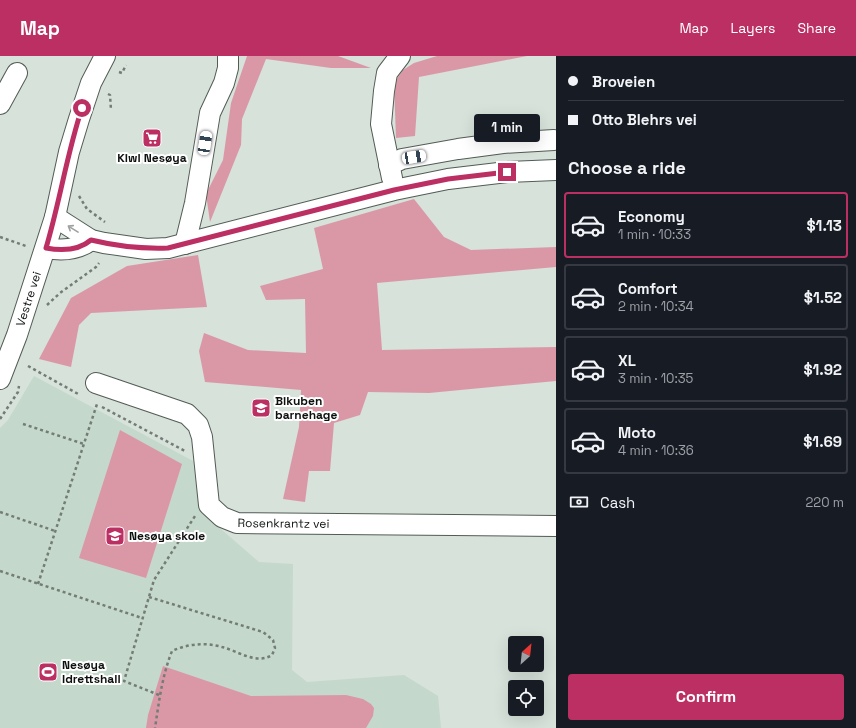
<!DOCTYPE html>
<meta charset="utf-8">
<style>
body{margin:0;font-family:"Space Grotesk",sans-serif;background:#242831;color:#f1f3f6;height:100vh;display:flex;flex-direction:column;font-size:15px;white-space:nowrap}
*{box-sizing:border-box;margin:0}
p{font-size:13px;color:#9ea1a6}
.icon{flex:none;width:22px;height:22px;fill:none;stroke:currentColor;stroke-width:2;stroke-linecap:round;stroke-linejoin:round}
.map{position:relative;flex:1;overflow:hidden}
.panel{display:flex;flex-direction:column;background:#171b24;width:300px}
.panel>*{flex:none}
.guide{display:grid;align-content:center;height:88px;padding:0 12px;background:#171b24}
.needle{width:26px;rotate:27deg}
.buttons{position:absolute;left:508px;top:580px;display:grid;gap:8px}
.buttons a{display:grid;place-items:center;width:36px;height:36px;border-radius:4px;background:#171b24;box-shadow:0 4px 16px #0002;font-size:20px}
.end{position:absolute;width:18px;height:18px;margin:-9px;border:5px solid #bc2f62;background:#fff;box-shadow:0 0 0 2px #fff}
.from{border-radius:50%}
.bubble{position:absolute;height:28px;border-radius:4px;background:#171b24;box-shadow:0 4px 16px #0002;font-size:13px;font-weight:700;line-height:28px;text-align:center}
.car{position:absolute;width:12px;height:24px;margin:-12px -6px;border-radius:5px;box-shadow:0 0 3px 1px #0007;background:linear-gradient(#fff 24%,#345 0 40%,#fff 0 76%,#345 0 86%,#fff 0)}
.guide b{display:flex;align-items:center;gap:14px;height:38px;font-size:15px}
.guide b+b{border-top:1px solid #363941}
.guide i{width:10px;height:10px;background:#f1f3f6}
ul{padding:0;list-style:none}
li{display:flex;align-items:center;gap:12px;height:66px;margin:0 8px 6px;padding:0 4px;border:2px solid #363941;border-radius:4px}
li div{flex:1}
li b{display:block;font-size:15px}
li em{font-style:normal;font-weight:700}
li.active{border-color:#bc2f62}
li>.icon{width:36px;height:36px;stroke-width:1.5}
h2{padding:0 12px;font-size:18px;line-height:48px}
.pay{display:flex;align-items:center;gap:10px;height:44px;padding:0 12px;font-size:15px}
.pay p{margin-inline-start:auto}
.action{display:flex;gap:8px;margin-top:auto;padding:8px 12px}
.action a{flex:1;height:46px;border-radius:4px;background:#bc2f62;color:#fff;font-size:16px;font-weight:700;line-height:46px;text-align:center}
header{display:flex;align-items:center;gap:24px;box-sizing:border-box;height:56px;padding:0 20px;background:#bc2f62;color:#fff}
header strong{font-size:19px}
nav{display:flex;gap:22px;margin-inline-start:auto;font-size:14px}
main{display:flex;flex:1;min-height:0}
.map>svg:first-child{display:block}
</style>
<header>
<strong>Map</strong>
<nav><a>Map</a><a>Layers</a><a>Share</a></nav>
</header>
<main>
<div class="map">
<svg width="556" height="672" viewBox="0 0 556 672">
<rect width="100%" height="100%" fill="#d6e2da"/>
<!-- built -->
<path fill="#c5d8cc" d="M 34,320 L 193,405 L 199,454 L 259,506 L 293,508 L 292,614 L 307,626 L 404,619 L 438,640 L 441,672 L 0,672 L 0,372 L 8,364 Z"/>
<!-- green -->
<path fill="#da98a7" d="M 247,0 L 338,0 L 371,12 L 331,12 L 266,3 L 242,63 L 241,89 L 210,166 L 206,138 L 223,104 L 231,47 Z
M 437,0 L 527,0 L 419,21 L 415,80 L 396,82 L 394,27 L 403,14 L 414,7 Z
M 414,143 L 444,181 L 471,194 L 556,191 L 556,211 L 377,227 L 382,294 L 556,291 L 556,325 L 429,337 L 368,336 L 360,359 L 334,367 L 330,415 L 309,415 L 305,446 L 283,443 L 299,371 L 301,334 L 205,326 L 199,295 L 204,277 L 248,294 L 306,297 L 305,243 L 266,244 L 260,230 L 323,213 L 314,172 Z
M 198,199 L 207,251 L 91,257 L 79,269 L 71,311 L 39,303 L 71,242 L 127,210 Z
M 120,374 L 182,408 L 146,522 L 79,502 Z
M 163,610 L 251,640 L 346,639 L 363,643 L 371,648 L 374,652 L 373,660 L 366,672 L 146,672 L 148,659 Z"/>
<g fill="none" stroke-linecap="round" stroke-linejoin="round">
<!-- minor casing -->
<g stroke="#525c55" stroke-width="22">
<g id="minor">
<path d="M 0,48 L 17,17"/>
<path d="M 389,109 L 402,103 L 458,93 L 503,87 L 554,84"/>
<path d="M 392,122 L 381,68 L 384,35 L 387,17 L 400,0"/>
<path d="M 55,161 L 91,184 L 104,187 L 146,193 L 168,192 L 394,134 L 448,123 L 507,116 L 556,114"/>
<path d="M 185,188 L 195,147 L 210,57 L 224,27 L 228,12 L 228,0"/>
<path d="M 46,192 C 62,195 78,194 91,184"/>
<path id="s1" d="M 0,323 L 17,279 L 55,161 L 69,96 L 79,63 L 91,27 L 105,0"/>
<path id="s2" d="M 96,327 L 187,358 L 198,369 L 202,381 L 209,449 L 222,461 L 237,467 L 556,470"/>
</g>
</g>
<!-- path -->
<path stroke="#737c76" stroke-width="2.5" stroke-dasharray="3 3" stroke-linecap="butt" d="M 119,16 L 122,17 L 126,9
M 108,38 L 110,39 L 111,54
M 79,140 L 87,153 L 105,166
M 0,181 L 26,190
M 47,249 L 60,237 L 96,211 L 99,207
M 28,310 L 80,339
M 102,351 L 185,395
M 0,363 L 18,336 L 19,330
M 23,368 L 84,388
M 0,456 L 55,475
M 0,515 L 142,562
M 38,528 L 97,348
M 149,541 L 263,576 L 273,584 L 275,592 L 272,599 C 256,609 238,595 222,591 C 205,586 187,588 172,595 C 162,620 159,646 155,672
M 159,639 L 124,625 L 154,524 L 195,460"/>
<!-- minor -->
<use href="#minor" stroke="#fff" stroke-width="20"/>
</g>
<!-- one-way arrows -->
<defs><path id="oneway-shaft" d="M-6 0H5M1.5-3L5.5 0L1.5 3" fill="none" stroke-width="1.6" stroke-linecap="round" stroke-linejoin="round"/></defs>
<use stroke="#9ea09f" href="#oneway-shaft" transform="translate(73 173) rotate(-148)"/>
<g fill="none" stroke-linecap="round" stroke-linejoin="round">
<!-- route -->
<path stroke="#bc2f62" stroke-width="5" d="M 82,52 C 67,97 60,145 46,192 C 62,195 78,195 91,184 C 116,190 142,193 168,192 L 394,134 L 448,123 L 507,116"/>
</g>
<!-- icons -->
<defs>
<g id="supermarket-square" transform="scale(1)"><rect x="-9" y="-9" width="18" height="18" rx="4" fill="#bc2f62" stroke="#fff"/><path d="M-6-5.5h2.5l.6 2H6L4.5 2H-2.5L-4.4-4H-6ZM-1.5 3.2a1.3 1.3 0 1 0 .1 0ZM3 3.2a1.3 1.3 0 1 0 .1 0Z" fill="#fff"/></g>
<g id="school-square" transform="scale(1)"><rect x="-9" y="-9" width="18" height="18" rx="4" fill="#bc2f62" stroke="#fff"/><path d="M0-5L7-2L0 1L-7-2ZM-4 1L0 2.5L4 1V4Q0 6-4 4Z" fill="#fff"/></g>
<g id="stadium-square" transform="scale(1)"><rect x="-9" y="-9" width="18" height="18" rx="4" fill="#bc2f62" stroke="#fff"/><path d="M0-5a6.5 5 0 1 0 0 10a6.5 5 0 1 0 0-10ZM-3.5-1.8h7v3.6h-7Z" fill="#fff"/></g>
</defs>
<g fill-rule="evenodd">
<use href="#supermarket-square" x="152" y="82"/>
<use href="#school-square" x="261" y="352"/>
<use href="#school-square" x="115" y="480"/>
<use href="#stadium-square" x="48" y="616"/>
</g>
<g text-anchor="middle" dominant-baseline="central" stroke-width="4" stroke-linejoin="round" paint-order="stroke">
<!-- poi labels -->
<g font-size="12" font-weight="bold" fill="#0d110e" stroke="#fff" text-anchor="start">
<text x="152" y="102" text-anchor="middle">Kiwi Nesøya</text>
<text x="275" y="345">Bikuben<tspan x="275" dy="14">barnehage</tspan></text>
<text x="129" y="480">Nesøya skole</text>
<text x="62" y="609">Nesøya<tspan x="62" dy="14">Idrettshall</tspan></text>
</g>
<!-- street labels -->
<g font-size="12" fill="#0d110e" stroke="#fff">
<text stroke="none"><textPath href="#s1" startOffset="85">Vestre vei</textPath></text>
<text stroke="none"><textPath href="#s2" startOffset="273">Rosenkrantz vei</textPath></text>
</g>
</g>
</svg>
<div class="buttons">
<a><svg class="needle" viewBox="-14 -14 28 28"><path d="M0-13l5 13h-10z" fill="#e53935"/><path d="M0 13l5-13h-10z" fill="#9ea1a6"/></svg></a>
<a><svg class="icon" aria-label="locate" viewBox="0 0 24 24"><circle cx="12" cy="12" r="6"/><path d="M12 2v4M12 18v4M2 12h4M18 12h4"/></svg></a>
</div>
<i class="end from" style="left:82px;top:52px"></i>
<i class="end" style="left:507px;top:116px"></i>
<div class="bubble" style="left:474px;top:58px;width:66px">1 min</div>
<i class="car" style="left:205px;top:87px;rotate:9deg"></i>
<i class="car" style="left:414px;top:101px;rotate:81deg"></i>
</div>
<section class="panel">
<div class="guide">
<b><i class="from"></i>Broveien</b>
<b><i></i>Otto Blehrs vei</b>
</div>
<h2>Choose a ride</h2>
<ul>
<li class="active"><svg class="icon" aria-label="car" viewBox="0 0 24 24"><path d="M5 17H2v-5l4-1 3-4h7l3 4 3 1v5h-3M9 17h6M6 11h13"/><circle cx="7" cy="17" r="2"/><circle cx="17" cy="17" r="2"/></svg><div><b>Economy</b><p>1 min · 10:33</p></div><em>$1.13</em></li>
<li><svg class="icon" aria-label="car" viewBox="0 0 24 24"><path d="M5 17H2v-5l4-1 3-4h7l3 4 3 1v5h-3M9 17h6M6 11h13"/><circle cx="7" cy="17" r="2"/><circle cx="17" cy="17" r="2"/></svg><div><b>Comfort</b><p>2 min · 10:34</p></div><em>$1.52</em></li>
<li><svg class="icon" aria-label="car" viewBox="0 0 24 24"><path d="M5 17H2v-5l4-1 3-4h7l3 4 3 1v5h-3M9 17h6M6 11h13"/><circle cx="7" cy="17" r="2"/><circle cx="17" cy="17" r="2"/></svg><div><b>XL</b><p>3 min · 10:35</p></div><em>$1.92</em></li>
<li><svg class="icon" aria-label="car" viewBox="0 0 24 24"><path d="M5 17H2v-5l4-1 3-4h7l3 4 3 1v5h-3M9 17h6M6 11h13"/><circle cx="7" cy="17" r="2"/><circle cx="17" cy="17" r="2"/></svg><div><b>Moto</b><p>4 min · 10:36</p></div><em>$1.69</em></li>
</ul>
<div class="pay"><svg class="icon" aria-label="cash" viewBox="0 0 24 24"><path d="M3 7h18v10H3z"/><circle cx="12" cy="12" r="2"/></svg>Cash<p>220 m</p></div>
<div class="action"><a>Confirm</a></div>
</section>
</main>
